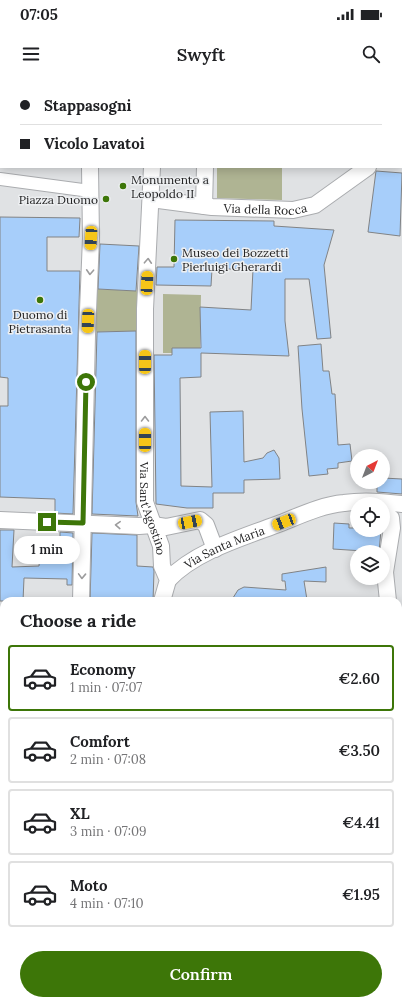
<!DOCTYPE html>
<meta charset="utf-8">
<style>
body{margin:0;font-family:Lora,serif;background:#f6f6f6;color:#202124;height:100vh;display:flex;flex-direction:column;font-size:15px;white-space:nowrap}
*{box-sizing:border-box;margin:0}
p{font-size:13px;color:#757577}
.icon{flex:none;width:22px;height:22px;fill:none;stroke:currentColor;stroke-width:2;stroke-linecap:round;stroke-linejoin:round}
.map{position:relative;flex:1;overflow:hidden}
.sheet{position:absolute;left:0px;top:517px;width:402px;height:408px;display:flex;flex-direction:column;background:#fff;border-radius:12px 12px 0 0;box-shadow:0 2px 10px #0003}
.sheet>*{flex:none}
.banner{position:absolute;left:0px;top:0px;width:402px;height:88px;box-shadow:0 2px 10px #0003;display:grid;align-content:center;height:88px;padding:0 20px;background:#fff}
.needle{width:26px;rotate:42deg}
.tools{position:absolute;left:350px;top:369px;display:grid;gap:8px}
.tools a{display:grid;place-items:center;width:40px;height:40px;border-radius:50%;background:#fff;box-shadow:0 2px 10px #0003;font-size:20px}
.end{position:absolute;width:18px;height:18px;margin:-9px;border:5px solid #3d7608;background:#fff;box-shadow:0 0 0 2px #fff}
.from{border-radius:50%}
.bubble{position:absolute;height:28px;border-radius:14px;background:#fff;box-shadow:0 2px 10px #0003;font-size:13px;font-weight:600;line-height:28px;text-align:center}
.car{position:absolute;width:12px;height:24px;margin:-12px -6px;border-radius:5px;box-shadow:0 0 3px 1px #0007;background:linear-gradient(#f5c518 24%,#345 0 40%,#f5c518 0 76%,#345 0 86%,#f5c518 0)}
.banner b{display:flex;align-items:center;gap:14px;height:38px;font-size:15px}
.banner b+b{border-top:1px solid #e0e0e0}
.banner i{width:10px;height:10px;background:#202124}
ul{padding:0;list-style:none}
li{display:flex;align-items:center;gap:12px;height:66px;margin:0 8px 6px;padding:0 12px;border:2px solid #e0e0e0;border-radius:4px}
li div{flex:1}
li b{display:block;font-size:15px}
li em{font-style:normal;font-weight:600}
li.selected{border-color:#3d7608}
li>.icon{width:36px;height:36px;stroke-width:1.5}
h2{padding:0 20px;font-size:18px;line-height:48px}
.button{display:flex;gap:8px;margin-top:auto;padding:8px 20px}
.button a{flex:1;height:46px;border-radius:24px;background:#3d7608;color:#fff;font-size:16px;font-weight:600;line-height:46px;text-align:center}
.status{display:flex;justify-content:space-between;align-items:center;height:28px;padding:0 20px;background:#fff;direction:ltr}
.status svg{height:11px;fill:currentColor}
header{display:flex;justify-content:space-between;align-items:center;height:52px;padding:0 20px;background:#fff;font-size:18px;font-weight:600}
.map>svg:first-child{display:block}
</style>
<div class="status"><b>07:05</b><svg viewBox="0 0 49 12"><path d="M0 12V9h3v3zM5 12V6h3v6zM10 12V3h3v9zM15 12V0h3v12zM26 1h20v11H26zM47 4h2v5h-2z"/></svg></div>
<header><svg class="icon" aria-label="menu" viewBox="0 0 24 24"><path d="M4 6h16M4 12h16M4 18h16"/></svg>Swyft<svg class="icon" aria-label="search" viewBox="0 0 24 24"><circle cx="10" cy="10" r="6"/><path d="M15 15l6 6"/></svg></header>
<div class="map">
<svg width="402" height="925" viewBox="0 0 402 925">
<rect width="100%" height="100%" fill="#e0e2e4"/>
<!-- green -->
<path fill="#afb493" d="M 217,87 L 282,87 L 282,120 L 217,118 Z
M 96,209 L 142,211 L 141,251 L 96,252 Z
M 163,214 L 201,215 L 200,271 L 172,268 L 172,273 L 163,273 Z"/>
<g fill="none" stroke-linecap="round" stroke-linejoin="round">
<!-- stream -->
<path stroke="#597591" stroke-width="5" d="M 398,763 L 402,756"/>
</g>
<!-- building -->
<path fill="#a7cefa" stroke="#818385" d="M 376,91 L 402,93 L 400,156 L 368,152 Z
M 0,137 L 80,138 L 79,157 L 47,157 L 47,191 L 80,191 L 73,434 L 55,433 L 55,419 L 0,417 L 0,326 L 8,326 L 8,298 L 0,297 Z
M 175,140 L 274,141 L 274,146 L 334,150 L 324,185 L 331,258 L 317,259 L 309,199 L 285,199 L 285,241 L 289,276 L 201,273 L 201,297 L 180,298 L 181,406 L 212,407 L 210,332 L 243,331 L 244,382 L 263,378 L 267,373 L 274,370 L 279,378 L 280,399 L 244,400 L 244,413 L 213,413 L 213,428 L 187,428 L 156,424 L 154,275 L 172,275 L 172,268 L 201,268 L 200,227 L 251,230 L 253,189 L 212,189 L 211,206 L 156,205 L 157,187 L 174,187 Z
M 100,164 L 139,166 L 136,211 L 98,209 Z
M 136,251 L 136,422 L 138,436 L 92,434 L 97,252 Z
M 321,264 L 323,291 L 329,291 L 332,314 L 335,314 L 338,365 L 350,364 L 352,381 L 338,383 L 338,388 L 327,389 L 328,394 L 309,396 L 302,329 L 298,266 Z
M 383,398 L 402,399 L 402,414 L 377,412 L 377,402 L 383,402 Z
M 334,443 L 349,444 L 349,448 L 357,448 L 357,450 L 381,450 L 379,472 L 333,469 Z
M 0,450 L 14,450 L 12,487 L 39,486 L 40,472 L 60,473 L 60,452 L 73,453 L 72,505 L 67,505 L 67,499 L 24,498 L 23,521 L 0,521 Z
M 92,453 L 137,455 L 137,486 L 153,487 L 154,491 L 153,521 L 90,521 Z
M 326,487 L 326,502 L 304,501 L 307,520 L 231,521 L 238,510 L 244,507 L 286,510 L 285,501 L 282,501 L 282,494 Z"/>
<g fill="none" stroke-linecap="round" stroke-linejoin="round">
<!-- pedestrian casing -->
<g stroke="#aaacaf" stroke-width="14">
<path id="pedestrian" d="M 310,0 L 310,1
M 0,99 L 90,111"/>
</g>
<!-- minor casing -->
<g stroke="#aaacaf" stroke-width="18">
<g id="minor">
<path d="M 93,1 L 93,0"/>
<path d="M 153,1 L 153,0"/>
<path d="M 204,1 L 204,0"/>
<path d="M 401,64 L 402,63"/>
<path id="s1" d="M 152,87 L 145,229 L 145,422 L 161,466 L 162,486 L 168,500 L 162,521"/>
<path id="s2" d="M 151,119 L 212,127 L 293,130 L 315,125 L 368,87"/>
<path d="M 204,126 L 205,87"/>
<path d="M 383,433 L 391,438 L 392,448 L 385,492 L 388,521"/>
<path d="M 0,440 L 139,446 L 153,445 L 166,447 L 200,440 L 206,445 L 215,469"/>
<path id="s3" d="M 168,500 C 195,471 244,457 281,443 C 301,435 322,425 344,423 C 364,420 383,422 402,424"/>
<path d="M 81,521 L 87,255 L 91,158 L 90,87"/>
<path d="M 398,716 L 402,716"/>
<path d="M 0,756 L 4,755"/>
<path d="M 398,773 L 402,774"/>
<path d="M 0,852 L 4,852"/>
<path d="M 377,921 L 402,922"/>
<path d="M 329,925 L 339,921"/>
</g>
</g>
<!-- pedestrian -->
<use href="#pedestrian" stroke="#fff" stroke-width="12"/>
<!-- minor -->
<use href="#minor" stroke="#fff" stroke-width="16"/>
</g>
<!-- one-way arrows -->
<defs><path id="oneway-chevron" d="M-2-3.5L2.5 0L-2 3.5" fill="none" stroke-width="1.6" stroke-linecap="round" stroke-linejoin="round"/></defs>
<g stroke="#9c9c9d">
<use href="#oneway-chevron" transform="translate(148 181) rotate(-87)"/>
<use href="#oneway-chevron" transform="translate(90 192) rotate(93)"/>
<use href="#oneway-chevron" transform="translate(145 339) rotate(-90)"/>
<use href="#oneway-chevron" transform="translate(118 445) rotate(-177)"/>
<use href="#oneway-chevron" transform="translate(82 496) rotate(92)"/>
</g>
<g fill="none" stroke-linecap="round" stroke-linejoin="round">
<!-- route -->
<path stroke="#3d7608" stroke-width="5" d="M 47,442 L 83,443 L 86,302"/>
</g>
<!-- markers -->
<g fill="#3d7608" stroke="#edeff1" stroke-width="1.5">
<circle cx="123" cy="106" r="4"/>
<circle cx="106" cy="119" r="4"/>
<circle cx="174" cy="179" r="4"/>
<circle cx="40" cy="220" r="4"/>
</g>
<g text-anchor="middle" dominant-baseline="central" stroke-width="3" stroke-linejoin="round" paint-order="stroke">
<!-- poi labels -->
<g font-size="12" fill="#242425" stroke="#edeff1" text-anchor="start">
<text x="131" y="99">Monumento a<tspan x="131" dy="14">Leopoldo II</tspan></text>
<text x="98" y="119" text-anchor="end">Piazza Duomo</text>
<text x="182" y="172">Museo dei Bozzetti<tspan x="182" dy="14">Pierluigi Gherardi</tspan></text>
<text x="40" y="234" text-anchor="middle">Duomo di<tspan x="40" dy="14">Pietrasanta</tspan></text>
</g>
<!-- street labels -->
<g font-size="12" fill="#242425" stroke="#edeff1">
<text stroke="none"><textPath href="#s2" startOffset="115">Via della Rocca</textPath></text>
<text stroke="none"><textPath href="#s1" startOffset="343">Via Sant'Agostino</textPath></text>
<text stroke="none"><textPath href="#s3" startOffset="66">Via Santa Maria</textPath></text>
</g>
</g>
</svg>
<div class="tools">
<a><svg class="needle" viewBox="-14 -14 28 28"><path d="M0-13l5 13h-10z" fill="#e53935"/><path d="M0 13l5-13h-10z" fill="#757577"/></svg></a>
<a><svg class="icon" aria-label="locate" viewBox="0 0 24 24"><circle cx="12" cy="12" r="6"/><path d="M12 2v4M12 18v4M2 12h4M18 12h4"/></svg></a>
<a><svg class="icon" aria-label="layers" viewBox="0 0 24 24"><path d="M12 4l9 5-9 5-9-5zM3 14l9 5 9-5"/></svg></a>
</div>
<i class="end from" style="left:86px;top:302px"></i>
<i class="end" style="left:47px;top:442px"></i>
<div class="bubble" style="left:14px;top:456px;width:66px">1 min</div>
<i class="car" style="left:91px;top:158px;rotate:183deg"></i>
<i class="car" style="left:147px;top:203px;rotate:3deg"></i>
<i class="car" style="left:88px;top:241px;rotate:182deg"></i>
<i class="car" style="left:145px;top:282px;rotate:0deg"></i>
<i class="car" style="left:145px;top:360px;rotate:0deg"></i>
<i class="car" style="left:190px;top:442px;rotate:79deg"></i>
<i class="car" style="left:284px;top:442px;rotate:249deg"></i>
<div class="banner">
<b><i class="from"></i>Stappasogni</b>
<b><i></i>Vicolo Lavatoi</b>
</div>
<section class="sheet">
<h2>Choose a ride</h2>
<ul>
<li class="selected"><svg class="icon" aria-label="car" viewBox="0 0 24 24"><path d="M5 17H2v-5l4-1 3-4h7l3 4 3 1v5h-3M9 17h6M6 11h13"/><circle cx="7" cy="17" r="2"/><circle cx="17" cy="17" r="2"/></svg><div><b>Economy</b><p>1 min · 07:07</p></div><em>€2.60</em></li>
<li><svg class="icon" aria-label="car" viewBox="0 0 24 24"><path d="M5 17H2v-5l4-1 3-4h7l3 4 3 1v5h-3M9 17h6M6 11h13"/><circle cx="7" cy="17" r="2"/><circle cx="17" cy="17" r="2"/></svg><div><b>Comfort</b><p>2 min · 07:08</p></div><em>€3.50</em></li>
<li><svg class="icon" aria-label="car" viewBox="0 0 24 24"><path d="M5 17H2v-5l4-1 3-4h7l3 4 3 1v5h-3M9 17h6M6 11h13"/><circle cx="7" cy="17" r="2"/><circle cx="17" cy="17" r="2"/></svg><div><b>XL</b><p>3 min · 07:09</p></div><em>€4.41</em></li>
<li><svg class="icon" aria-label="car" viewBox="0 0 24 24"><path d="M5 17H2v-5l4-1 3-4h7l3 4 3 1v5h-3M9 17h6M6 11h13"/><circle cx="7" cy="17" r="2"/><circle cx="17" cy="17" r="2"/></svg><div><b>Moto</b><p>4 min · 07:10</p></div><em>€1.95</em></li>
</ul>
<div class="button"><a>Confirm</a></div>
</section>
</div>
